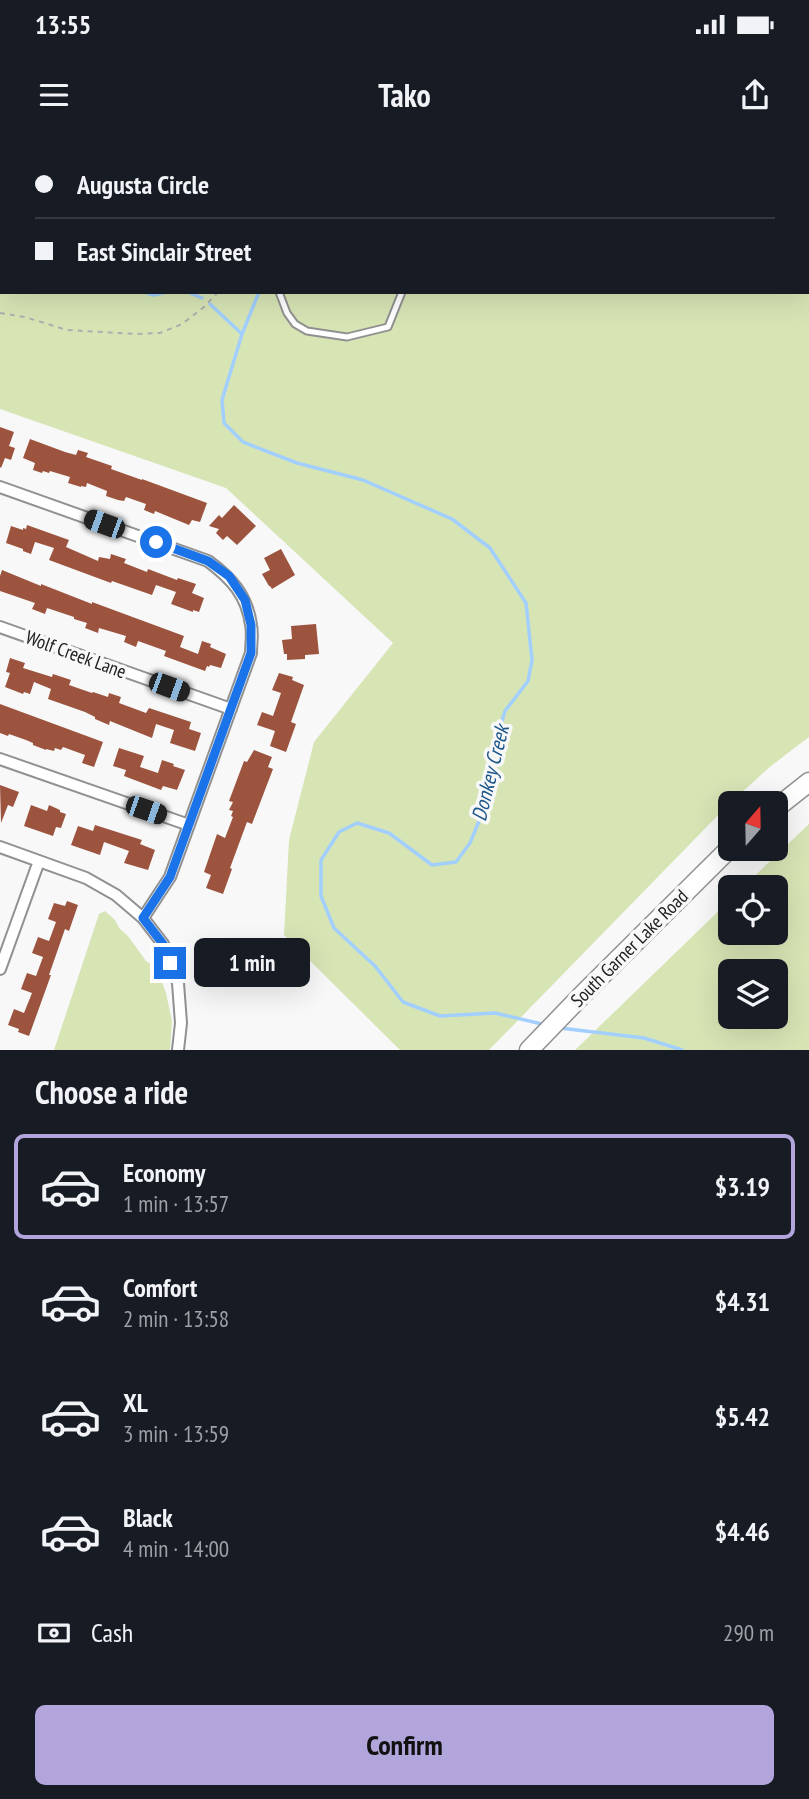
<!DOCTYPE html>
<meta charset="utf-8">
<style>
body{margin:0;font-family:"PT Sans Narrow",sans-serif;background:#242831;color:#f1f3f6;height:100vh;display:flex;flex-direction:column;font-size:26px;white-space:nowrap}
*{box-sizing:border-box;margin:0}
p{font-size:23px;color:#9ea1a6}
.icon{flex:none;width:38px;height:38px;fill:none;stroke:currentColor;stroke-width:2;stroke-linecap:round;stroke-linejoin:round}
.map{position:relative;height:910px;overflow:hidden}
.details{display:flex;flex-direction:column;background:#171b24;flex:1}
.details>*{flex:none}
.top-card{position:absolute;left:0px;top:0px;width:810px;height:154px;box-shadow:0 7px 28px #0002;display:grid;align-content:center;height:154px;padding:0 35px;background:#171b24}
.needle{width:46px;rotate:20deg}
.buttons{position:absolute;left:718px;top:651px;display:grid;gap:14px}
.buttons a{display:grid;place-items:center;width:70px;height:70px;border-radius:10px;background:#171b24;box-shadow:0 7px 28px #0002;font-size:35px}
.end{position:absolute;width:32px;height:32px;margin:-16px;border:9px solid #1a73e8;background:#fff;box-shadow:0 0 0 4px #fff}
.from{border-radius:50%}
.bubble{position:absolute;height:49px;border-radius:10px;background:#171b24;box-shadow:0 7px 28px #0002;font-size:23px;font-weight:800;line-height:49px;text-align:center}
.car{position:absolute;width:21px;height:42px;margin:-21px -10px;border-radius:9px;box-shadow:0 0 5px 2px #0007;background:linear-gradient(#222 24%,#8ab4d8 0 40%,#222 0 76%,#8ab4d8 0 86%,#222 0)}
.top-card b{display:flex;align-items:center;gap:24px;height:66px;font-size:26px}
.top-card b+b{border-top:2px solid #363941}
.top-card i{width:18px;height:18px;background:#f1f3f6}
ul{padding:0;list-style:none}
li{display:flex;align-items:center;gap:21px;height:105px;margin:0 14px 10px;padding:0 21px;border:4px solid transparent;border-radius:10px}
li div{flex:1}
li b{display:block;font-size:26px}
li em{font-style:normal;font-weight:800}
li.on{border-color:#b1a5dc}
li>.icon{width:63px;height:63px;stroke-width:1.5}
h2{padding:0 35px;font-size:32px;line-height:84px}
.pay{display:flex;align-items:center;gap:18px;height:77px;padding:0 35px;font-size:26px}
.pay p{margin-inline-start:auto}
.button{display:flex;gap:14px;margin-top:auto;padding:14px 35px}
.button a{flex:1;height:80px;border-radius:10px;background:#b1a5dc;color:#111;font-size:28px;font-weight:800;line-height:80px;text-align:center}
.status{display:flex;justify-content:space-between;align-items:center;height:49px;padding:0 35px;background:#171b24;direction:ltr}
.status svg{height:19px;fill:currentColor}
header{display:flex;justify-content:space-between;align-items:center;height:91px;padding:0 35px;background:#171b24;font-size:32px;font-weight:800}
.map>svg:first-child{display:block}
</style>
<div class="status"><b>13:55</b><svg viewBox="0 0 49 12"><path d="M0 12V9h3v3zM5 12V6h3v6zM10 12V3h3v9zM15 12V0h3v12zM26 1h20v11H26zM47 4h2v5h-2z"/></svg></div>
<header><svg class="icon" aria-label="menu" viewBox="0 0 24 24"><path d="M4 6h16M4 12h16M4 18h16"/></svg>Tako<svg class="icon" aria-label="share" viewBox="0 0 24 24"><path d="M12 15V3M7 8l5-5 5 5M5 13v7h14v-7"/></svg></header>
<div class="map">
<svg width="809" height="910" viewBox="0 0 809 910">
<rect width="100%" height="100%" fill="#f8f8f9"/>
<!-- green -->
<path fill="#d7e5b5" fill-rule="evenodd" d="M 0,0 L 809,0 L 809,597 L 771,626 L 730,663 L 489,910 L 400,910 L 284,795 L 289,700 L 314,602 L 393,503 L 226,348 L 0,269 ZM 2,2 L 808,2 L 808,152 L 2,152 Z
M 809,684 L 809,910 L 575,910 L 730,760 L 730,793 L 775,793 L 775,747 L 743,747 ZM 775,831 L 775,877 L 730,877 L 730,831 Z
M 105,771 L 115,780 L 120,789 L 128,796 L 146,821 L 157,828 L 166,853 L 172,881 L 170,910 L 54,910 L 99,774 Z"/>
<g fill="none" stroke-linecap="round" stroke-linejoin="round">
<!-- stream -->
<path stroke="#a2cffd" stroke-width="3.5" d="M 152,0 L 153,2
M 0,31 L 2,31
M 145,152 L 153,155 L 167,152
M 188,152 L 202,158
M 210,164 L 242,194 L 222,260 L 224,283 L 243,302 L 297,323 L 363,340 L 452,379 L 490,408 L 526,463 L 532,520 L 528,541 L 505,571 L 490,619 L 482,674 L 470,703 L 456,722 L 432,725 L 389,693 L 357,683 L 339,692 L 321,720 L 321,756 L 334,788 L 375,826 L 403,862 L 440,876 L 495,873 L 546,885
M 242,194 L 259,152
M 560,888 L 644,898 L 682,910"/>
</g>
<!-- building -->
<path fill="#9c543f" d="M 0,287 L 14,292 L 9,306 L 15,308 L 11,320 L 5,318 L 1,328 L 0,327 Z
M 30,299 L 65,312 L 76,315 L 78,310 L 88,313 L 86,317 L 112,326 L 111,329 L 142,340 L 142,339 L 207,363 L 200,382 L 192,380 L 189,385 L 155,371 L 154,374 L 144,370 L 146,364 L 126,357 L 124,361 L 118,360 L 106,356 L 107,351 L 87,343 L 86,347 L 81,346 L 81,347 L 68,343 L 70,337 L 50,331 L 49,333 L 43,331 L 42,333 L 33,330 L 35,323 L 23,318 Z
M 234,365 L 256,386 L 237,405 L 227,396 L 223,400 L 216,393 L 219,389 L 209,386 L 219,375 L 222,378 Z
M 27,385 L 69,400 L 66,407 L 98,421 L 99,417 L 110,419 L 111,414 L 126,419 L 124,423 L 147,432 L 148,429 L 177,440 L 178,438 L 196,444 L 192,453 L 204,458 L 199,472 L 193,470 L 193,472 L 171,464 L 176,452 L 156,445 L 152,455 L 112,441 L 111,443 L 49,420 L 54,408 L 35,402 L 31,414 L 23,411 L 23,409 L 6,403 L 11,386 L 23,390 L 23,388 L 26,389 Z
M 281,409 L 295,435 L 272,449 L 270,446 L 269,446 L 262,434 L 270,430 L 264,418 Z
M 2,430 L 41,446 L 41,444 L 92,464 L 92,462 L 184,496 L 180,507 L 198,514 L 202,501 L 211,504 L 210,507 L 226,514 L 221,528 L 210,525 L 209,527 L 207,526 L 205,531 L 164,516 L 166,511 L 138,501 L 136,507 L 124,502 L 126,496 L 99,488 L 98,493 L 85,488 L 87,483 L 74,479 L 74,477 L 47,468 L 45,474 L 32,469 L 35,463 L 0,451 L 0,436 Z
M 316,484 L 319,514 L 305,515 L 305,519 L 287,520 L 287,514 L 284,514 L 282,500 L 292,499 L 291,486 Z
M 10,518 L 25,523 L 23,528 L 52,537 L 53,534 L 71,540 L 69,545 L 92,553 L 93,552 L 108,557 L 109,553 L 121,557 L 119,563 L 146,573 L 149,568 L 191,582 L 189,589 L 201,593 L 195,611 L 170,603 L 174,590 L 156,584 L 152,598 L 110,581 L 109,585 L 95,579 L 95,577 L 85,572 L 48,559 L 51,549 L 34,542 L 30,554 L 24,552 L 23,554 L 5,547 L 10,533 L 6,532 Z
M 279,533 L 293,537 L 292,540 L 304,545 L 291,582 L 296,584 L 286,612 L 270,606 L 275,591 L 257,585 L 262,572 L 273,576 L 281,553 L 272,550 Z
M 0,564 L 103,602 L 94,627 L 82,623 L 85,615 L 63,607 L 61,610 L 55,608 L 54,611 L 46,609 L 46,610 L 33,605 L 33,603 L 26,600 L 9,594 L 8,596 L 0,593 Z
M 119,608 L 144,616 L 140,627 L 158,633 L 162,620 L 174,624 L 173,626 L 185,630 L 177,650 L 163,646 L 161,650 L 124,636 L 126,630 L 113,626 Z
M 254,610 L 272,617 L 268,627 L 273,629 L 252,684 L 247,682 L 230,728 L 232,729 L 223,754 L 206,748 L 211,735 L 204,732 L 217,694 L 225,698 L 233,677 L 231,676 L 233,671 L 229,670 L 233,662 L 229,661 L 244,621 L 247,622 Z
M 0,645 L 19,652 L 13,667 L 8,665 L 1,683 Z
M 31,665 L 47,671 L 49,665 L 60,670 L 60,672 L 66,674 L 61,688 L 56,687 L 53,696 L 24,686 Z
M 95,685 L 142,700 L 140,704 L 155,710 L 148,730 L 124,723 L 129,711 L 104,702 L 100,715 L 71,705 L 78,686 L 93,691 Z
M 67,761 L 78,765 L 69,791 L 65,789 L 49,835 L 51,835 L 29,896 L 18,892 L 19,889 L 8,885 L 14,869 L 24,873 L 32,853 L 21,849 L 27,833 L 36,836 L 43,817 L 32,813 L 38,797 L 49,801 L 56,782 L 48,779 L 54,763 L 65,766 Z"/>
<g fill="none" stroke-linecap="round" stroke-linejoin="round">
<!-- service casing -->
<g stroke="#919192" stroke-width="9">
<path id="service" d="M 454,2 L 455,0
M 279,152 L 287,173 L 295,184 L 307,191 L 347,197 L 388,187 L 402,152"/>
</g>
<!-- minor casing -->
<g stroke="#919192" stroke-width="14">
<path id="minor" d="M 0,347 L 208,421 C 231,438 247,455 251,485 C 253,494 251,504 251,513 L 170,737 L 143,778
M 0,487 L 231,569
M 0,619 L 189,685
M 0,707 L 86,738 L 116,755 L 143,778 L 163,804 L 178,843 L 181,883 L 178,910
M 0,829 L 39,721"/>
</g>
<!-- primary casing -->
<g stroke="#919192" stroke-width="21">
<path id="primary" d="M 775,669 L 809,642
M 529,910 L 584,853 L 730,708"/>
</g>
<!-- path -->
<path stroke="#aeaeaf" stroke-width="2" stroke-dasharray="5 5" stroke-linecap="butt" d="M 35,0 L 37,2
M 217,2 L 217,0
M 0,173 L 25,177 L 67,190 L 136,194 L 160,193 L 182,184 L 204,167 L 218,152"/>
<!-- service -->
<use href="#service" stroke="#fff" stroke-width="5"/>
<!-- minor -->
<use href="#minor" stroke="#fff" stroke-width="10"/>
<!-- primary -->
<use href="#primary" stroke="#fff" stroke-width="18"/>
</g>
<g fill="none" stroke-linecap="round" stroke-linejoin="round">
<!-- route -->
<path stroke="#1a73e8" stroke-width="9" d="M 156,402 L 208,421 L 229,436 L 245,460 L 251,485 L 251,513 L 170,737 L 143,778 L 163,804 L 170,823"/>
</g>
<g text-anchor="middle" dominant-baseline="central" stroke-width="7" stroke-linejoin="round" paint-order="stroke">
<!-- street labels -->
<g font-size="19" fill="#202021" stroke="#f8f8f9">
<text transform="translate(76 514) rotate(20)">Wolf Creek Lane</text>
<text transform="translate(629 808) rotate(-45)">South Garner Lake Road</text>
</g>
<!-- water labels -->
<g font-size="21" font-style="italic" fill="#1b568b" stroke="#f8f8f9">
<text transform="translate(490 633) rotate(-76)">Donkey Creek</text>
</g>
</g>
</svg>
<div class="buttons">
<a><svg class="needle" viewBox="-14 -14 28 28"><path d="M0-13l5 13h-10z" fill="#e53935"/><path d="M0 13l5-13h-10z" fill="#9ea1a6"/></svg></a>
<a><svg class="icon" aria-label="locate" viewBox="0 0 24 24"><circle cx="12" cy="12" r="6"/><path d="M12 2v4M12 18v4M2 12h4M18 12h4"/></svg></a>
<a><svg class="icon" aria-label="layers" viewBox="0 0 24 24"><path d="M12 4l9 5-9 5-9-5zM3 14l9 5 9-5"/></svg></a>
</div>
<i class="end from" style="left:156px;top:402px"></i>
<i class="end" style="left:170px;top:823px"></i>
<div class="bubble" style="left:194px;top:798px;width:116px">1 min</div>
<i class="car" style="left:104px;top:384px;rotate:290deg"></i>
<i class="car" style="left:169px;top:547px;rotate:110deg"></i>
<i class="car" style="left:146px;top:670px;rotate:109deg"></i>
<div class="top-card">
<b><i class="from"></i>Augusta Circle</b>
<b><i></i>East Sinclair Street</b>
</div>
</div>
<section class="details">
<h2>Choose a ride</h2>
<ul>
<li class="on"><svg class="icon" aria-label="car" viewBox="0 0 24 24"><path d="M5 17H2v-5l4-1 3-4h7l3 4 3 1v5h-3M9 17h6M6 11h13"/><circle cx="7" cy="17" r="2"/><circle cx="17" cy="17" r="2"/></svg><div><b>Economy</b><p>1 min · 13:57</p></div><em>$3.19</em></li>
<li><svg class="icon" aria-label="car" viewBox="0 0 24 24"><path d="M5 17H2v-5l4-1 3-4h7l3 4 3 1v5h-3M9 17h6M6 11h13"/><circle cx="7" cy="17" r="2"/><circle cx="17" cy="17" r="2"/></svg><div><b>Comfort</b><p>2 min · 13:58</p></div><em>$4.31</em></li>
<li><svg class="icon" aria-label="car" viewBox="0 0 24 24"><path d="M5 17H2v-5l4-1 3-4h7l3 4 3 1v5h-3M9 17h6M6 11h13"/><circle cx="7" cy="17" r="2"/><circle cx="17" cy="17" r="2"/></svg><div><b>XL</b><p>3 min · 13:59</p></div><em>$5.42</em></li>
<li><svg class="icon" aria-label="car" viewBox="0 0 24 24"><path d="M5 17H2v-5l4-1 3-4h7l3 4 3 1v5h-3M9 17h6M6 11h13"/><circle cx="7" cy="17" r="2"/><circle cx="17" cy="17" r="2"/></svg><div><b>Black</b><p>4 min · 14:00</p></div><em>$4.46</em></li>
</ul>
<div class="pay"><svg class="icon" aria-label="cash" viewBox="0 0 24 24"><path d="M3 7h18v10H3z"/><circle cx="12" cy="12" r="2"/></svg>Cash<p>290 m</p></div>
<div class="button"><a>Confirm</a></div>
</section>
